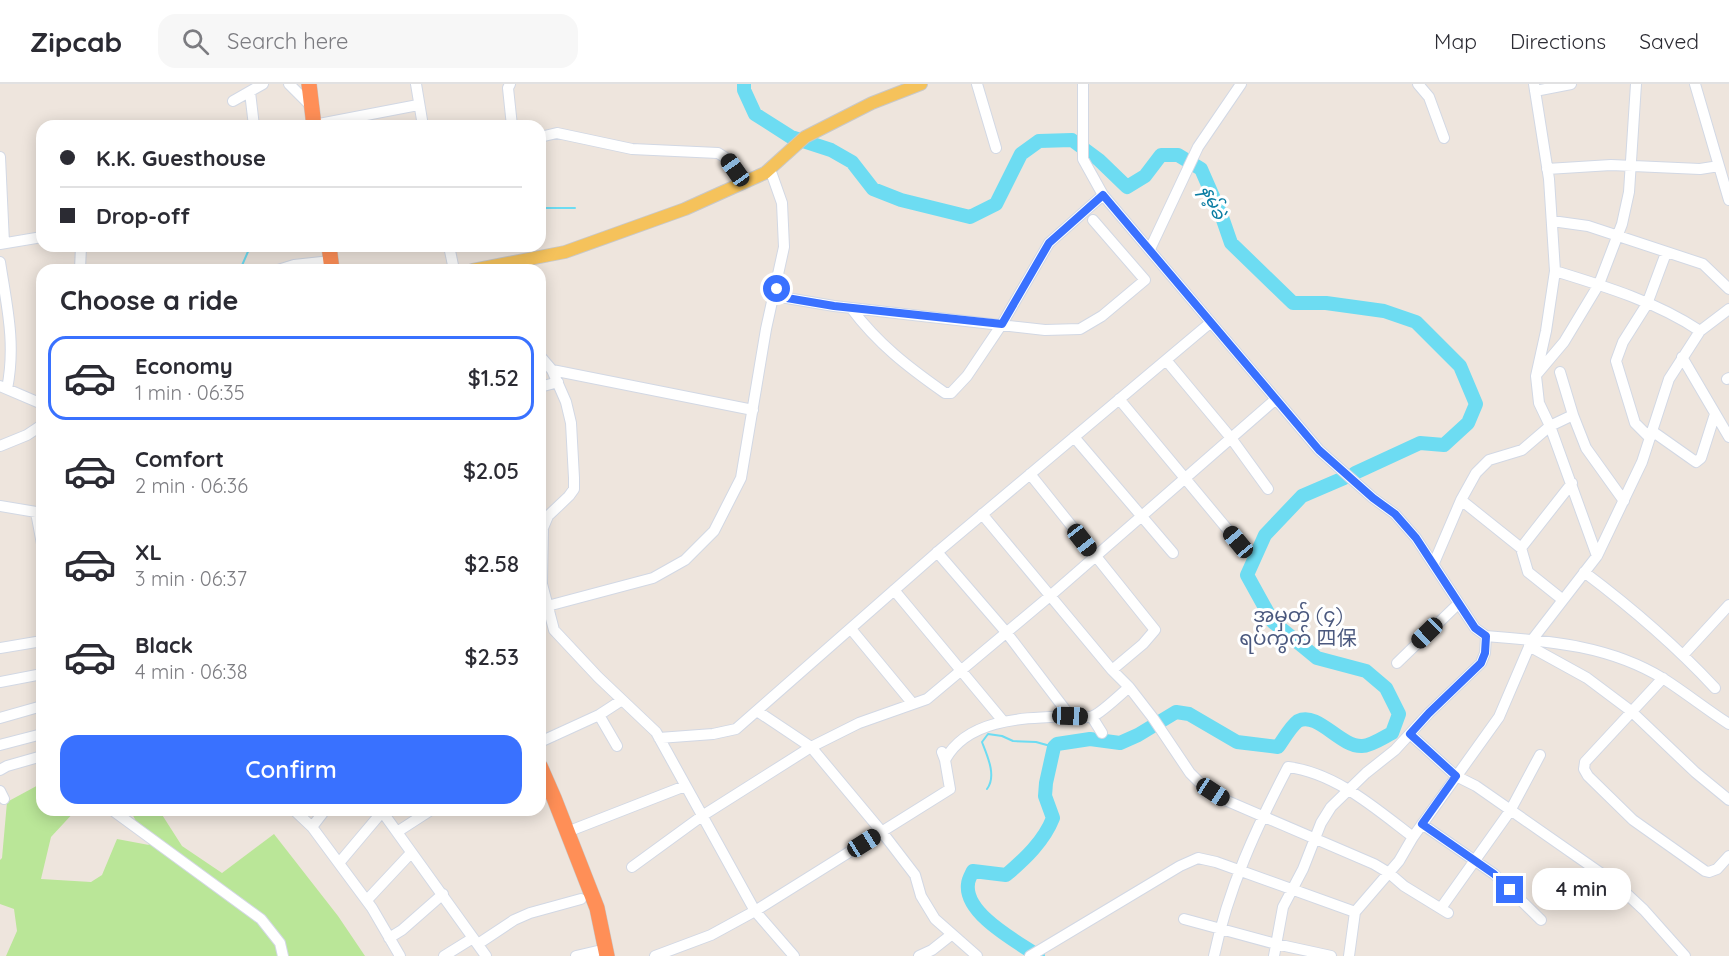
<!DOCTYPE html>
<meta charset="utf-8">
<style>
body{margin:0;font-family:Quicksand,"Noto Sans SC","Noto Sans Myanmar",sans-serif;background:#f7f7f7;color:#2b2b33;height:100vh;display:flex;flex-direction:column;font-size:22px;white-space:nowrap}
*{box-sizing:border-box;margin:0}
p{font-size:20px;color:#7c7c81}
.icon{flex:none;width:33px;height:33px;fill:none;stroke:currentColor;stroke-width:2;stroke-linecap:round;stroke-linejoin:round}
.map{position:relative;flex:1;overflow:hidden}
.sheet{position:absolute;left:36px;top:180px;width:510px;height:552px;display:flex;flex-direction:column;background:#fff;border-radius:18px;box-shadow:0 3px 15px #0003}
.sheet>*{flex:none}
.top-card{position:absolute;left:36px;top:36px;width:510px;height:132px;border-radius:18px;box-shadow:0 3px 15px #0003;display:grid;align-content:center;height:132px;padding:0 24px;background:#fff}
.end{position:absolute;width:27px;height:27px;margin:-14px;border:8px solid #3971ff;background:#fff;box-shadow:0 0 0 3px #fff}
.from{border-radius:50%}
.bubble{position:absolute;height:42px;border-radius:18px;background:#fff;box-shadow:0 3px 15px #0003;font-size:20px;font-weight:600;line-height:42px;text-align:center}
.car{position:absolute;width:18px;height:36px;margin:-18px -9px;border-radius:8px;box-shadow:0 0 4px 2px #0007;background:linear-gradient(#222 24%,#8ab4d8 0 40%,#222 0 76%,#8ab4d8 0 86%,#222 0)}
.top-card b{display:flex;align-items:center;gap:21px;height:57px;font-size:22px}
.top-card b+b{border-top:2px solid #e1e1e2}
.top-card i{width:15px;height:15px;background:#2b2b33}
ul{padding:0;list-style:none}
li{display:flex;align-items:center;gap:18px;height:84px;margin:0 12px 9px;padding:0 12px;border:3px solid transparent;border-radius:18px}
li div{flex:1}
li b{display:block;font-size:22px}
li em{font-style:normal;font-weight:600}
li.active{border-color:#3971ff}
li>.icon{width:54px;height:54px;stroke-width:1.5}
h2{padding:0 24px;font-size:27px;line-height:72px}
.primary-button{display:flex;gap:12px;margin-top:auto;padding:12px 24px}
.primary-button a{flex:1;height:69px;border-radius:18px;background:#3971ff;color:#fff;font-size:24px;font-weight:600;line-height:69px;text-align:center}
header{display:flex;align-items:center;gap:36px;box-sizing:border-box;height:84px;padding:0 30px;background:#fff;border-bottom:2px solid #e1e1e2}
header strong{font-size:28px}
nav{display:flex;gap:33px;margin-inline-start:auto;font-size:21px}
.search{width:420px;height:54px;background:#f7f7f7;display:flex;align-items:center;gap:15px;box-sizing:border-box;padding:0 21px;border-radius:18px;color:#7c7c81;font-size:22px}
.map>svg:first-child{display:block}
</style>
<header>
<strong>Zipcab</strong>
<div class="search"><svg class="icon" aria-label="search" viewBox="0 0 24 24"><circle cx="10" cy="10" r="6"/><path d="M15 15l6 6"/></svg>Search here</div>
<nav><a>Map</a><a>Directions</a><a>Saved</a></nav>
</header>
<div class="map">
<svg width="1729" height="872" viewBox="0 0 1729 872">
<rect width="100%" height="100%" fill="#eee5dd"/>
<!-- green -->
<path fill="#bae698" d="M 42,699 L 42,726 L 76,726 L 51,753 L 41,795 L 91,798 L 102,791 L 117,755 L 149,761 L 130,726 L 159,726 L 182,762 L 222,789 L 274,750 L 338,832 L 365,872 L 6,872 L 17,847 L 14,825 L 0,820 L 0,776 L 2,774 L 7,718 Z"/>
<g fill="none" stroke-linecap="round" stroke-linejoin="round">
<!-- stream -->
<path stroke="#6ddcf2" stroke-width="2" d="M 540,124 L 575,124
M 278,162 L 291,167 L 325,164
M 336,164 L 373,165 L 400,162
M 240,186 L 250,163 L 253,162
M 987,705 C 997,692 987,671 982,658 L 988,650 L 1002,652 L 1013,657 L 1036,658 L 1054,663"/>
<!-- river -->
<path stroke="#6ddcf2" stroke-width="14" d="M 744,0 L 744,6 L 755,30 L 791,53 L 831,66 L 852,78 L 873,105 L 901,116 L 970,133 L 996,120 L 1021,70 L 1039,57 L 1072,56 L 1099,76 L 1127,103 L 1145,92 L 1161,71 L 1178,71 L 1201,85 L 1222,133 L 1231,159 L 1293,219 L 1326,219 L 1384,227 L 1416,238 L 1460,282 L 1476,320 L 1468,339 L 1444,361 L 1420,359 L 1355,389
M 1038,872 C 1018,858 964,830 968,800 C 968,796 971,791 973,787 L 1006,791 C 1025,775 1044,757 1053,734 L 1045,712 L 1046,699 L 1054,663 L 1057,660 L 1090,655 L 1120,659 L 1138,651 L 1176,628 L 1189,630 L 1237,658 L 1278,663 C 1283,656 1291,642 1298,637 C 1318,627 1340,663 1362,662 C 1371,662 1384,653 1392,649 L 1399,630 L 1386,604 L 1366,587 L 1317,574 L 1273,538 L 1247,491 L 1265,451 L 1302,412 L 1344,394"/>
<!-- minor casing -->
<g stroke="#d2d8e4" stroke-width="12">
<path id="minor" d="M 289,0 L 312,23
M 416,0 L 423,42
M 510,0 L 508,4 L 512,42
M 977,0 L 996,64
M 1083,0 L 1083,75 L 1103,111 L 1319,366 L 1373,414 L 1395,430 L 1416,454 L 1475,544 L 1486,552 C 1548,557 1609,561 1664,595 C 1686,609 1707,626 1729,640
M 1418,0 L 1429,13 L 1444,54
M 1534,0 L 1549,95 L 1555,187 L 1546,247 L 1536,292 L 1539,319 L 1550,342 L 1597,472
M 1695,0 L 1729,116
M 1535,7 L 1571,0
M 250,8 L 254,42
M 233,17 L 263,0
M 314,41 L 418,21
M 540,53 L 557,49 L 632,65 L 718,69 L 726,74 L 744,99
M 0,73 L 4,159
M 1547,85 L 1611,81 L 1700,85 L 1719,82
M 1552,137 L 1588,142 L 1703,180 L 1729,205
M 0,160 L 42,153
M 449,162 L 454,186
M 1150,165 L 1198,63 L 1241,0
M 0,178 C 7,223 16,260 7,305
M 80,186 L 81,162
M 278,186 L 294,181 L 331,177
M 1555,187 C 1604,202 1657,218 1700,247
M 775,212 L 834,222 L 1045,246 L 1080,245 L 1102,232 L 1145,196 L 1093,136
M 851,224 C 878,260 908,283 945,309 L 951,309 L 967,292 L 1002,240 L 1049,159 L 1103,111
M 540,272 L 552,286 L 566,318 L 571,339 L 574,394 L 574,405 L 569,412 L 548,432 L 543,444 L 542,500 L 554,546 L 598,593 L 656,648 L 755,827 L 794,872
M 1682,273 L 1729,353
M 1166,276 L 1231,354 L 1268,405
M 552,286 L 753,326
M 1560,288 L 1573,331 L 1586,364 L 1624,417
M 1537,290 L 1564,258 L 1599,200 L 1622,140 L 1629,108 L 1636,0
M 1727,295 L 1729,294
M 0,302 L 42,320
M 540,303 L 558,298
M 1119,315 L 1238,458
M 1652,347 L 1696,378 L 1701,374 L 1715,330
M 1074,353 L 1173,469
M 1650,354 L 1635,339 L 1616,277 L 1623,258 L 1647,220 L 1666,169
M 0,362 L 27,351 L 42,341
M 1030,390 L 1155,546 L 1143,560 L 1112,586
M 1461,416 L 1521,464 L 1528,488 L 1563,516
M 0,422 L 42,429
M 36,428 L 42,460
M 982,430 L 1112,586 L 1129,603 L 1153,634 L 1190,689 L 1202,701 L 1225,716 L 1374,780 L 1389,789 L 1404,802 L 1448,829
M 1521,464 L 1572,399
M 937,468 L 1006,548 L 1070,632
M 1434,479 L 1461,416 L 1476,389 L 1489,376 L 1522,366 L 1550,342 L 1573,331
M 1584,488 C 1632,524 1675,561 1715,604
M 894,506 L 1003,637
M 540,524 L 653,494 L 685,476 L 714,447 L 741,394 L 766,245 L 784,163 L 782,119 L 770,85
M 851,545 L 913,620
M 1529,562 L 1587,594 L 1631,627 L 1695,688 L 1729,716
M 0,564 L 42,557
M 1684,570 L 1729,521
M 1397,579 L 1458,520
M 1663,594 L 1585,678 L 1584,685 L 1588,692 L 1633,736 L 1705,787 L 1709,788 L 1717,785 L 1729,772
M 0,598 L 42,590
M 757,627 L 811,663 L 882,748 L 915,791 L 921,812 L 935,835 L 977,872
M 599,631 L 617,662
M 1092,633 L 1102,649
M 0,634 L 42,622
M 1410,650 L 1456,692 L 1476,702 L 1615,799 L 1644,826 L 1685,872
M 659,654 L 713,650 L 736,645 L 941,465 L 1210,239
M 540,658 L 599,631 L 622,616
M 0,661 L 42,650
M 945,676 C 968,633 1028,634 1070,632 C 1076,632 1087,635 1093,632 C 1101,629 1121,610 1129,603
M 0,686 L 7,682 L 42,672
M 0,707 L 4,715
M 112,726 L 261,835 L 280,859 L 283,872
M 294,726 L 312,743 L 372,824 L 400,872
M 381,726 L 486,872
M 1422,740 L 1494,790 L 1541,836
M 312,743 L 325,726
M 397,748 L 431,726
M 567,748 L 685,702
M 339,779 L 382,728
M 632,783 L 702,732 L 811,663 L 859,639 L 927,615 L 1050,512 L 1276,315
M 367,816 L 411,769
M 1441,824 L 1510,727 L 1540,671
M 1184,835 L 1276,860 L 1331,872
M 389,854 L 402,846 L 443,810
M 478,860 L 514,836 L 530,829 L 581,815
M 444,872 L 473,854
M 576,872 L 606,865
M 655,872 L 711,851 L 755,827 L 950,705 L 945,676 L 942,668
M 919,872 L 932,866 L 951,851
M 1030,872 L 1180,782 L 1198,774 L 1216,778 L 1355,828
M 1214,872 C 1228,805 1256,744 1288,683 C 1336,689 1376,725 1413,753
M 1274,872 L 1283,823 L 1303,785 L 1321,739 L 1331,723 L 1366,689 L 1395,666 L 1429,629 L 1481,579 L 1485,569 L 1486,552
M 1349,872 L 1355,828 L 1399,777 L 1413,753 L 1499,633 L 1532,556 L 1597,472 L 1642,378 L 1669,295 L 1700,247 L 1729,225"/>
</g>
<!-- major casing -->
<g stroke="#c8c8c8" stroke-width="14">
<path id="major" d="M 472,186 L 565,168 L 685,125 L 765,89 L 805,53 L 872,19 L 921,0"/>
</g>
<!-- highway casing -->
<g stroke="#c8c8c8" stroke-width="16">
<path id="highway" d="M 309,0 L 314,42
M 329,162 L 332,186
M 540,682 L 554,714 L 597,824 L 607,872"/>
</g>
<!-- minor -->
<use href="#minor" stroke="#fff" stroke-width="10"/>
<!-- major -->
<use href="#major" stroke="#f5c25b" stroke-width="12"/>
<!-- highway -->
<use href="#highway" stroke="#ff8f57" stroke-width="15"/>
</g>
<g fill="none" stroke-linecap="round" stroke-linejoin="round">
<!-- route -->
<path stroke="#3971ff" stroke-width="8" d="M 777,205 L 775,212 L 834,222 L 1002,240 L 1049,159 L 1103,111 L 1319,366 L 1373,414 L 1395,430 L 1416,454 L 1475,544 L 1486,552 L 1485,569 L 1481,579 L 1429,629 L 1410,650 L 1456,692 L 1422,740 L 1494,790 L 1510,806"/>
</g>
<g text-anchor="middle" dominant-baseline="central" stroke-width="6" stroke-linejoin="round" paint-order="stroke">
<!-- water labels -->
<g font-size="18" font-style="italic" fill="#097ca2" stroke="#fff">
<text transform="translate(1214 118) rotate(68)">နမ့်ခဲ</text>
</g>
<!-- quarter labels -->
<g font-size="20" fill="#4a587e" stroke="#fff">
<text x="1298" y="530">အမှတ် (၄)<tspan x="1298" dy="23">ရပ်ကွက် 四保</tspan></text>
</g>
</g>
</svg>
<i class="end from" style="left:777px;top:205px"></i>
<i class="end" style="left:1510px;top:806px"></i>
<div class="bubble" style="left:1532px;top:784px;width:99px">4 min</div>
<i class="car" style="left:735px;top:86px;rotate:325deg"></i>
<i class="car" style="left:1082px;top:456px;rotate:142deg"></i>
<i class="car" style="left:1238px;top:458px;rotate:320deg"></i>
<i class="car" style="left:1427px;top:549px;rotate:226deg"></i>
<i class="car" style="left:1070px;top:632px;rotate:92deg"></i>
<i class="car" style="left:1213px;top:708px;rotate:123deg"></i>
<i class="car" style="left:864px;top:759px;rotate:58deg"></i>
<div class="top-card">
<b><i class="from"></i>K.K. Guesthouse</b>
<b><i></i>Drop-off</b>
</div>
<section class="sheet">
<h2>Choose a ride</h2>
<ul>
<li class="active"><svg class="icon" aria-label="car" viewBox="0 0 24 24"><path d="M5 17H2v-5l4-1 3-4h7l3 4 3 1v5h-3M9 17h6M6 11h13"/><circle cx="7" cy="17" r="2"/><circle cx="17" cy="17" r="2"/></svg><div><b>Economy</b><p>1 min · 06:35</p></div><em>$1.52</em></li>
<li><svg class="icon" aria-label="car" viewBox="0 0 24 24"><path d="M5 17H2v-5l4-1 3-4h7l3 4 3 1v5h-3M9 17h6M6 11h13"/><circle cx="7" cy="17" r="2"/><circle cx="17" cy="17" r="2"/></svg><div><b>Comfort</b><p>2 min · 06:36</p></div><em>$2.05</em></li>
<li><svg class="icon" aria-label="car" viewBox="0 0 24 24"><path d="M5 17H2v-5l4-1 3-4h7l3 4 3 1v5h-3M9 17h6M6 11h13"/><circle cx="7" cy="17" r="2"/><circle cx="17" cy="17" r="2"/></svg><div><b>XL</b><p>3 min · 06:37</p></div><em>$2.58</em></li>
<li><svg class="icon" aria-label="car" viewBox="0 0 24 24"><path d="M5 17H2v-5l4-1 3-4h7l3 4 3 1v5h-3M9 17h6M6 11h13"/><circle cx="7" cy="17" r="2"/><circle cx="17" cy="17" r="2"/></svg><div><b>Black</b><p>4 min · 06:38</p></div><em>$2.53</em></li>
</ul>
<div class="primary-button"><a>Confirm</a></div>
</section>
</div>
